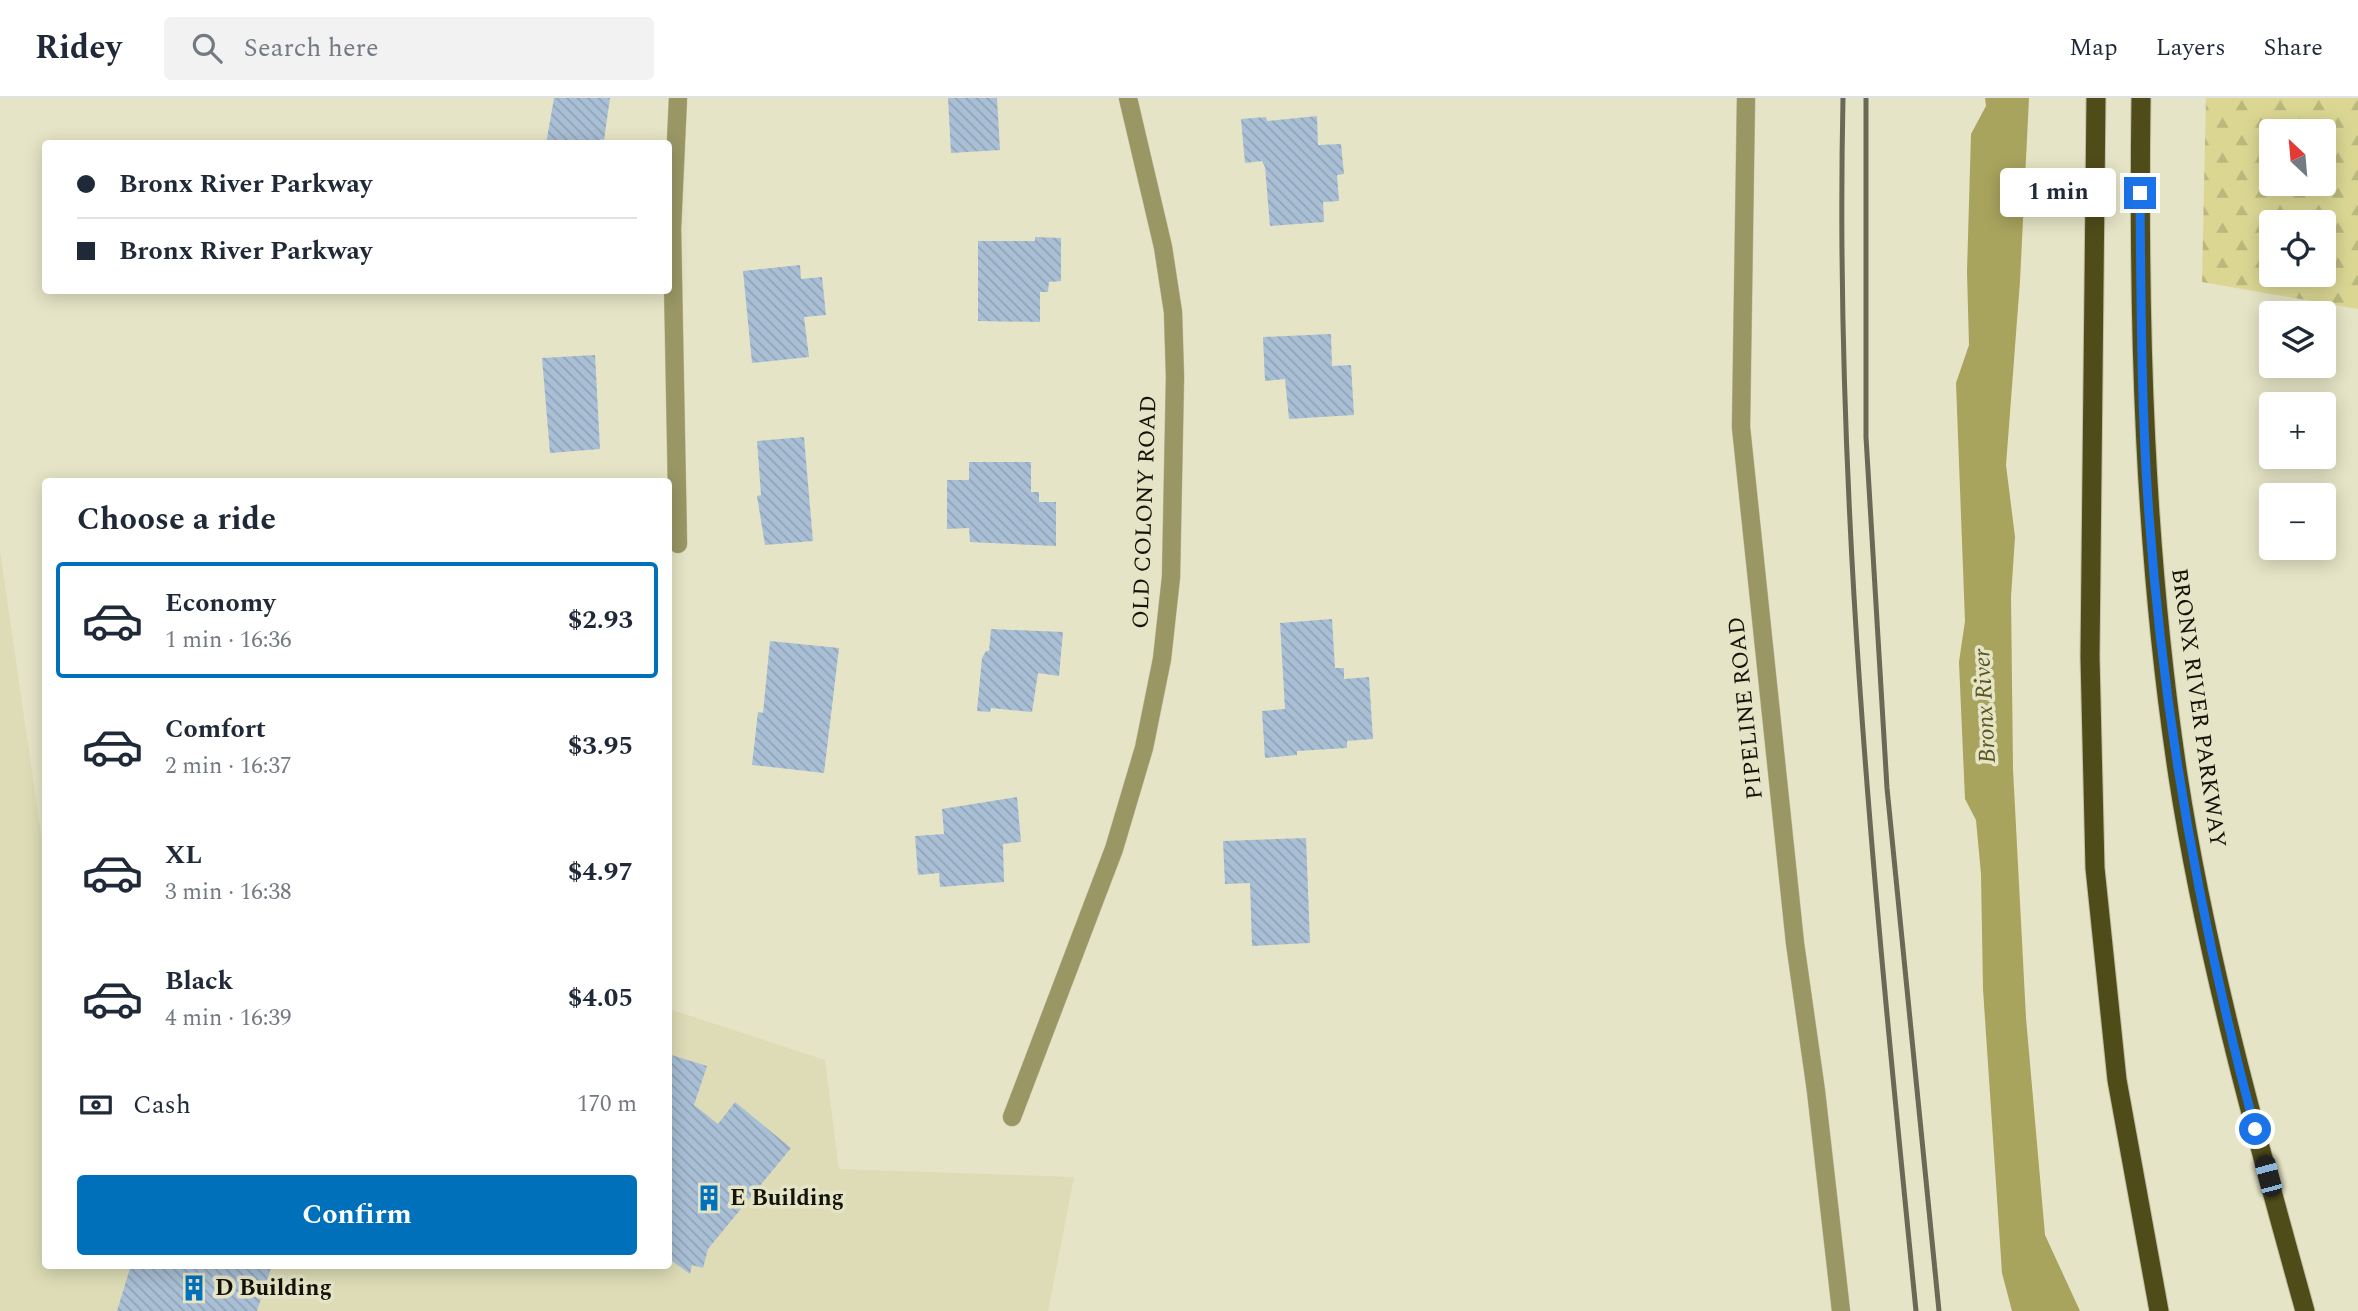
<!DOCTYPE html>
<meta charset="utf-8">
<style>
body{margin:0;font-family:Spectral,serif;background:#f2f2f3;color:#1f2937;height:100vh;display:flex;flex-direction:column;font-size:26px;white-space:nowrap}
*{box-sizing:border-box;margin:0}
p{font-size:23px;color:#747a83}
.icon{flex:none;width:38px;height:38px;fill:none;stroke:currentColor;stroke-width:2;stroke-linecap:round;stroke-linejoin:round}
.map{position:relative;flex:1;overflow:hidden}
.sheet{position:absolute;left:42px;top:380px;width:630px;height:791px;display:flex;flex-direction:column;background:#fff;border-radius:7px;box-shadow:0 4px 18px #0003}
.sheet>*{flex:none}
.hud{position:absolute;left:42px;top:42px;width:630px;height:154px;border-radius:7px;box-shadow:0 4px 18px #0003;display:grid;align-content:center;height:154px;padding:0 35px;background:#fff}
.needle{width:46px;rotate:334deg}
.controls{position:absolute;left:2259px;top:21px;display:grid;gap:14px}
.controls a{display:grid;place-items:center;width:77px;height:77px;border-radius:7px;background:#fff;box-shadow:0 4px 18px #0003;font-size:35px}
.end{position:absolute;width:32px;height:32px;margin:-16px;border:9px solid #1a73e8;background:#fff;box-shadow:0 0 0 4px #fff}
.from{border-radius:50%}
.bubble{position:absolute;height:49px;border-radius:7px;background:#fff;box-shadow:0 4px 18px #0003;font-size:23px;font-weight:700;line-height:49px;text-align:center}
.car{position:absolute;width:21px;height:42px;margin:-21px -10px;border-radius:9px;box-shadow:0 0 5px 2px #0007;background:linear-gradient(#222 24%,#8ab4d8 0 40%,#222 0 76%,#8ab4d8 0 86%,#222 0)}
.hud b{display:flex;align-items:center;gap:24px;height:66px;font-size:26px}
.hud b+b{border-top:2px solid #e0e1e3}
.hud i{width:18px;height:18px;background:#1f2937}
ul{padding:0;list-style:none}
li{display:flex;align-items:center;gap:21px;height:116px;margin:0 14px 10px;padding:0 21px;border:4px solid transparent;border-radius:7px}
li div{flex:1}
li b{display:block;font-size:26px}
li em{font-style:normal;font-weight:700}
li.selected{border-color:#0070bb}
li>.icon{width:63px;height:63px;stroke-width:1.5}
h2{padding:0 35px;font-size:32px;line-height:84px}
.pay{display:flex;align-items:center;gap:18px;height:77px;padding:0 35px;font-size:26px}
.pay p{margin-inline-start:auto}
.action{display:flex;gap:14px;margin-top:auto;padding:14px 35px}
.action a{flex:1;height:80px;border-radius:7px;background:#0070bb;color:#fff;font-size:28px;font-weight:700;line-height:80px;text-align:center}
header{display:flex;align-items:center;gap:42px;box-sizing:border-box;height:98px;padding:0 35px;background:#fff;border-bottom:2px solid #e0e1e3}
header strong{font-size:33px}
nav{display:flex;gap:38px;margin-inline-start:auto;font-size:24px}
.search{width:490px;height:63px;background:#f2f2f3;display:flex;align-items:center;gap:18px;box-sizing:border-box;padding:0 24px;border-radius:7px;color:#747a83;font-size:26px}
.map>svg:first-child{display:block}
</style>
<header>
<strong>Ridey</strong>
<div class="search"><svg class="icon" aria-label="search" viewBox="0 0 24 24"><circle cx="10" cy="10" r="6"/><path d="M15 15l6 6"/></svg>Search here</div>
<nav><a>Map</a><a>Layers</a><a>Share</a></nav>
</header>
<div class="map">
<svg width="2358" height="1213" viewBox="0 0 2358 1213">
<defs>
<pattern id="forest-firs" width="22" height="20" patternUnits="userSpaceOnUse" patternTransform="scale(1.75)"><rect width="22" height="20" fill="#dbd793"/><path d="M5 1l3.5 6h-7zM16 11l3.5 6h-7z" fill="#bbb87d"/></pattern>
<pattern id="building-back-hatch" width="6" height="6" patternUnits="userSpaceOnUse" patternTransform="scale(1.75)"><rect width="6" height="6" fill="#a9bfd5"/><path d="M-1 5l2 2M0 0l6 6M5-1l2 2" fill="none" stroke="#91a3b6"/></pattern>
</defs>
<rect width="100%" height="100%" fill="#e5e4c6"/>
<!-- built -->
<path fill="#dddcb6" d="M 0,453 L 45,763 L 46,1167 L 668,1167 L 669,911 L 825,962 L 839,1071 L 1074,1079 L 1048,1213 L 0,1213 Z"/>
<!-- forest -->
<path fill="url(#forest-firs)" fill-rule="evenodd" d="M 2206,0 L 2358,0 L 2358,211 L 2202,184 ZM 2272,33 L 2324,33 L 2324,86 L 2272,86 ZM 2272,124 L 2324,124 L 2324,177 L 2272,177 Z"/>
<!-- water -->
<path fill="#a8a35d" d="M 1985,0 L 2029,0 L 2020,183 L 2006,367 L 2015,439 L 2011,499 L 2013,671 L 2026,920 L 2045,1137 L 2080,1213 L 2012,1213 L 2002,1175 L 1983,891 L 1981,776 L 1976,722 L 1965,701 L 1959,564 L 1965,523 L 1956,285 L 1969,247 L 1967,174 L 1971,36 L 1986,8 Z"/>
<!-- building -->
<path fill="url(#building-back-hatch)" d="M 554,0 L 610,0 L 604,42 L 601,41 L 601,46 L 546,46 Z
M 948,0 L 997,0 L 1000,52 L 951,55 Z
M 1317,18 L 1318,47 L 1341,46 L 1344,76 L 1337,77 L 1339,103 L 1323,104 L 1324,124 L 1270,128 L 1265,69 L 1262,63 L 1245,65 L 1241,21 L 1266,19 L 1267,23 Z
M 1035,139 L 1061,140 L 1061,183 L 1049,184 L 1048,194 L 1040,194 L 1040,224 L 978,223 L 978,143 L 1035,143 Z
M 800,167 L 801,181 L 822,179 L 826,217 L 804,219 L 809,259 L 752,265 L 743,173 Z
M 1331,236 L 1332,268 L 1351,267 L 1354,317 L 1289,321 L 1285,281 L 1265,283 L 1263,239 Z
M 595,257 L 600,351 L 550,355 L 542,260 Z
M 804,339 L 813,443 L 765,447 L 757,398 L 761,397 L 757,343 Z
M 969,364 L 1031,364 L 1031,394 L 1039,394 L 1039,404 L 1056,404 L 1056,448 L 970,444 L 969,430 L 947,431 L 947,382 L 969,382 Z
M 1332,521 L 1335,570 L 1344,570 L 1344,581 L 1369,579 L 1373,641 L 1347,643 L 1347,650 L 1297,653 L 1297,657 L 1265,660 L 1262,613 L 1285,611 L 1280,525 Z
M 991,531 L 1063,534 L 1059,578 L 1038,575 L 1032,614 L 991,610 L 990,614 L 977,613 L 982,560 L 986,553 L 989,553 Z
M 770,543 L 839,550 L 824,675 L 752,667 L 758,614 L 763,615 Z
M 1017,699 L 1021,744 L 1003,746 L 1004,784 L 940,789 L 939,775 L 918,777 L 915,738 L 944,736 L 942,711 Z
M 1306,740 L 1310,845 L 1252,848 L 1250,785 L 1225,786 L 1223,743 Z
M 668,956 L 707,968 L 694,1007 L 718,1026 L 735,1004 L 791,1050 L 708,1151 L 703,1170 L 692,1167 L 690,1176 L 668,1160 Z
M 131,1167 L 272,1167 L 257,1213 L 117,1213 Z"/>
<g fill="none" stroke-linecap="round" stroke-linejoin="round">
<!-- minor casing -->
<g stroke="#c0bfa4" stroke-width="19">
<path id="minor" d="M 678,446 L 672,131 L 678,0
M 1012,1019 L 1114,751 L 1144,650 L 1162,561 L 1171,479 L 1175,279 L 1173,214 L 1163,149 L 1128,0"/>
</g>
<!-- tertiary casing -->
<g stroke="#c0bfa4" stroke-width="19">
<path id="tertiary" d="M 1746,0 L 1741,329 L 1795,845 L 1816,993 L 1841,1213"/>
</g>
<!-- trunk casing -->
<g stroke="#c0bfa4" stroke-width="21">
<path id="trunk" d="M 2096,0 L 2090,559 L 2095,770 L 2117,982 L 2159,1213
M 2141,0 C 2138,227 2144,453 2178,678 C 2206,859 2256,1037 2305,1213"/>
</g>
<!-- minor -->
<use href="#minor" stroke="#9a9765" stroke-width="18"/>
<!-- tertiary -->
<use href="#tertiary" stroke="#9a9765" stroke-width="18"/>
<!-- trunk -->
<use href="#trunk" stroke="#504c1a" stroke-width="19"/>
<!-- rail -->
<path stroke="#6a6956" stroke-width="5" d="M 1843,0 C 1834,406 1876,810 1916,1213
M 1866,0 L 1866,339 L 1887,690 L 1939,1213"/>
</g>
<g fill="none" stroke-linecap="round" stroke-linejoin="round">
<!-- route -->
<path stroke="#1a73e8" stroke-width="9" d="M 2140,95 C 2141,203 2141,310 2149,417 C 2164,625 2201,830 2255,1031"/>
</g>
<!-- icons -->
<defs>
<g id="building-bare" transform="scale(2.1)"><path d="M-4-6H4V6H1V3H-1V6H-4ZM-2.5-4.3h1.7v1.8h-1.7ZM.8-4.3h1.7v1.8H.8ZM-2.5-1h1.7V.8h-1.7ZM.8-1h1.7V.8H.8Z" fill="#0070bb" stroke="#e5e4c6" stroke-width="2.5" paint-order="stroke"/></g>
</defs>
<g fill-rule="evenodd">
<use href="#building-bare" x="709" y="1100"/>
<use href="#building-bare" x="194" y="1190"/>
</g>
<g text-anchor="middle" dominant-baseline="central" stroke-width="7" stroke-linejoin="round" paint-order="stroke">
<!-- street labels -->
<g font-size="23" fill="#15140a" stroke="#e5e4c6">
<text transform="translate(1145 414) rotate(-88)">OLD COLONY ROAD</text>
<text transform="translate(1746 610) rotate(-96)">PIPELINE ROAD</text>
<text transform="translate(2198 610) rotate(82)">BRONX RIVER PARKWAY</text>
</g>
<!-- poi labels -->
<g font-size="23" font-weight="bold" fill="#15140a" stroke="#e5e4c6" text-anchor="start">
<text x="730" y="1100">E Building</text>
<text x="215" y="1190">D Building</text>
</g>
<!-- water labels -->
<g font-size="24" font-style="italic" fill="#5a5621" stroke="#e5e4c6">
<text transform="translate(1985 608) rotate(-93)">Bronx River</text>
</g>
</g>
</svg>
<div class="controls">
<a><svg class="needle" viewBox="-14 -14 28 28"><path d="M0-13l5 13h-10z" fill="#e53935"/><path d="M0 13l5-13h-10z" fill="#747a83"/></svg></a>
<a><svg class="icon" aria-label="locate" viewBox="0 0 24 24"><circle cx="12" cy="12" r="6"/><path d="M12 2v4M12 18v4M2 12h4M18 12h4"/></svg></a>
<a><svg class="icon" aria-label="layers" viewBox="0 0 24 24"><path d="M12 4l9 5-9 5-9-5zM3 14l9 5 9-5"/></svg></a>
<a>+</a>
<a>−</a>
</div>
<i class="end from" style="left:2255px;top:1031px"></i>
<i class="end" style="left:2140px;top:95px"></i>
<div class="bubble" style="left:2000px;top:70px;width:116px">1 min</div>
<i class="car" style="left:2268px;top:1078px;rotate:345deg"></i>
<div class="hud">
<b><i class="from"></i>Bronx River Parkway</b>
<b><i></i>Bronx River Parkway</b>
</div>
<section class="sheet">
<h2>Choose a ride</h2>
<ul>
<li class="selected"><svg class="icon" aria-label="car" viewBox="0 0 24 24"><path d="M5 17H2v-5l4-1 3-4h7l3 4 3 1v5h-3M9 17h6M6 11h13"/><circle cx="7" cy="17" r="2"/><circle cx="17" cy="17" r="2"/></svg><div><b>Economy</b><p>1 min · 16:36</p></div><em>$2.93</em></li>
<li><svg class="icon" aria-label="car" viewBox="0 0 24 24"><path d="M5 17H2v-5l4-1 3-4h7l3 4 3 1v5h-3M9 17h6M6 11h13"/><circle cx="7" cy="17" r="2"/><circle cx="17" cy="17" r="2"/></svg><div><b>Comfort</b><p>2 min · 16:37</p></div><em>$3.95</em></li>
<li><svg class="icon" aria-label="car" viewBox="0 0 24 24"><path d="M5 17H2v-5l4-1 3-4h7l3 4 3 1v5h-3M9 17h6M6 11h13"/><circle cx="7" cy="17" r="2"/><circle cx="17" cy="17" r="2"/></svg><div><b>XL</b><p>3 min · 16:38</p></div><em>$4.97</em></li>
<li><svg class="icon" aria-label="car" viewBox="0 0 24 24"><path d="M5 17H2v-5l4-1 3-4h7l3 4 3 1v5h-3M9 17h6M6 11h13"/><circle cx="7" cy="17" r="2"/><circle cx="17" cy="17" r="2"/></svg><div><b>Black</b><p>4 min · 16:39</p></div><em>$4.05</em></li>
</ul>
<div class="pay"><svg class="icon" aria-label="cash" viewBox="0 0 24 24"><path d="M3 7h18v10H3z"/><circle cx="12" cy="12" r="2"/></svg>Cash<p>170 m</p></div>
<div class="action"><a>Confirm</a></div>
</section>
</div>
